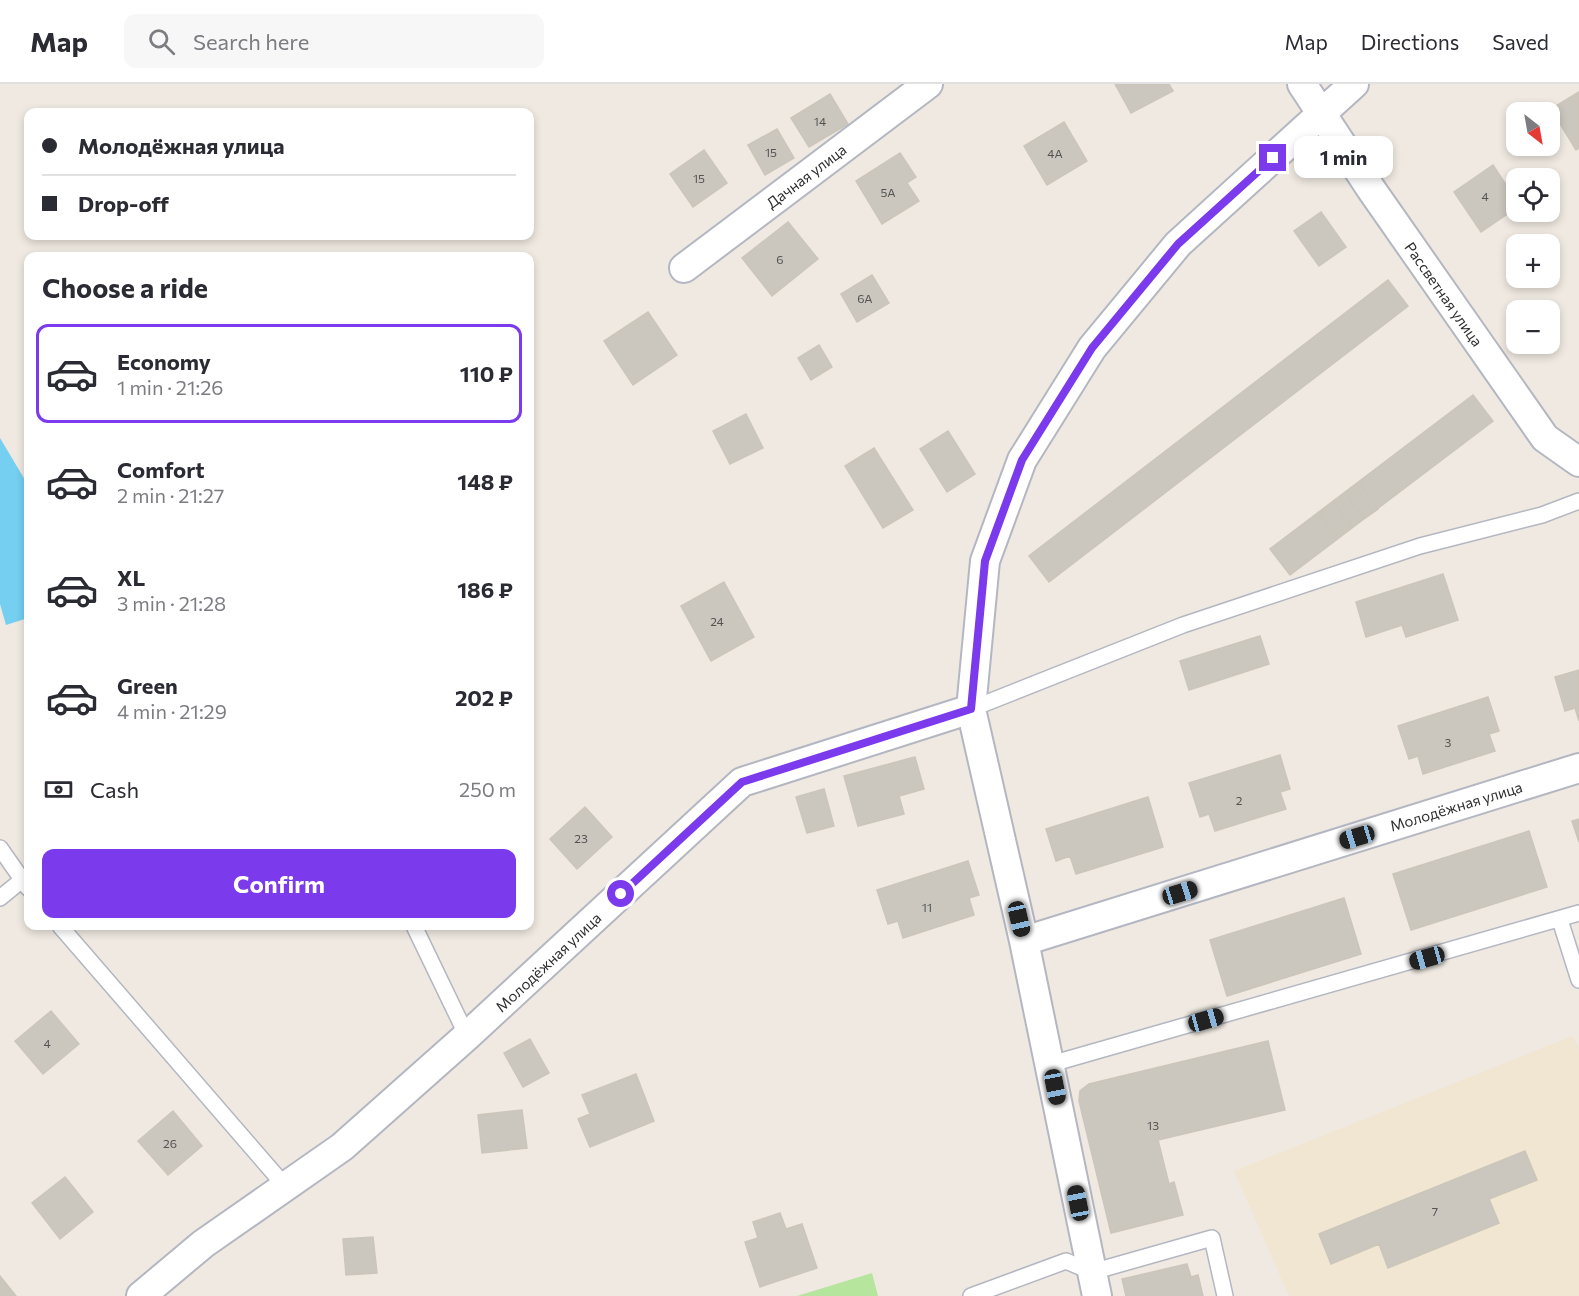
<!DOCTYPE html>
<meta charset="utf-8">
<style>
body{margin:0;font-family:Commissioner,sans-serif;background:#f7f7f7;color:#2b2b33;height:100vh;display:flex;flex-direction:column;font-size:22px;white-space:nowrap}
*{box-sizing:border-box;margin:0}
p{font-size:20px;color:#7c7c81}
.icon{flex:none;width:33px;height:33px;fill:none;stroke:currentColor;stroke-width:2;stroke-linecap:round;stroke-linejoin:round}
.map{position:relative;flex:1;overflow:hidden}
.side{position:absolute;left:24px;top:168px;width:510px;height:678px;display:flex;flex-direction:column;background:#fff;border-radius:12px;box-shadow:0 3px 9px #0003}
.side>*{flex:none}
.top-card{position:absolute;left:24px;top:24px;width:510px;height:132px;border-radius:12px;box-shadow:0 3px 9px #0003;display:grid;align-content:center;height:132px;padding:0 18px;background:#fff}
.needle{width:39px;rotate:149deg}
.tools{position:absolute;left:1506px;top:18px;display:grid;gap:12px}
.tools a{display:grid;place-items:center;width:54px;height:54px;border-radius:12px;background:#fff;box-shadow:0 3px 9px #0003;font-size:30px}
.end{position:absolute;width:27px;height:27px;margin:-14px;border:8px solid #7c3aed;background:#fff;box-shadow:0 0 0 3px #fff}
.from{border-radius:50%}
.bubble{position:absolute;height:42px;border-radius:12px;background:#fff;box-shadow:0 3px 9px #0003;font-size:20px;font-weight:700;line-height:42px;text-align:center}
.car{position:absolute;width:18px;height:36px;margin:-18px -9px;border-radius:8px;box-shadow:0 0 4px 2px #0007;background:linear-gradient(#222 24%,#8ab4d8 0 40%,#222 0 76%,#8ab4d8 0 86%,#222 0)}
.top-card b{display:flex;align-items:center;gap:21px;height:57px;font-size:22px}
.top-card b+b{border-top:2px solid #e1e1e2}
.top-card i{width:15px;height:15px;background:#2b2b33}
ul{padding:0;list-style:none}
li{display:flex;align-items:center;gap:18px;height:99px;margin:0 12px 9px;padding:0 6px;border:3px solid transparent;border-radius:12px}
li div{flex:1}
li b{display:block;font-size:22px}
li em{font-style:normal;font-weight:700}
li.active{border-color:#7c3aed}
li>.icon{width:54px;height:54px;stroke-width:1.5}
h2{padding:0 18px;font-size:27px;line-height:72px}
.pay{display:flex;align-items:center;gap:15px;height:66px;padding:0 18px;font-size:22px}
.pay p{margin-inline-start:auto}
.button{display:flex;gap:12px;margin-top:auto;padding:12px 18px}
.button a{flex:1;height:69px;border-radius:12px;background:#7c3aed;color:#fff;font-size:24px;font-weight:700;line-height:69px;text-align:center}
header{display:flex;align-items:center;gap:36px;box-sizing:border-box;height:84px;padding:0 30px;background:#fff;border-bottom:2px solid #e1e1e2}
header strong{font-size:28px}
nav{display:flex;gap:33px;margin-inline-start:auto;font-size:21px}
.search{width:420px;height:54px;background:#f7f7f7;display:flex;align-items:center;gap:15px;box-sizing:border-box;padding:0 21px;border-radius:12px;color:#7c7c81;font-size:22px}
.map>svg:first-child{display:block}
</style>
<header>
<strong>Map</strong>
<div class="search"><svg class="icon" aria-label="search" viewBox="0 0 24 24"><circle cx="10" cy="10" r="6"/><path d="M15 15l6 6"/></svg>Search here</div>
<nav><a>Map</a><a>Directions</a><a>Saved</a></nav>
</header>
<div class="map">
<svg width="1579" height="1212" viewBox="0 0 1579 1212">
<rect width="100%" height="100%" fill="#efe9e1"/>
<!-- education -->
<path fill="#f0e6d1" d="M 1573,952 L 1579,966 L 1579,1212 L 1289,1212 L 1234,1087 Z"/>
<!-- green -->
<path fill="#b6e59e" d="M 872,1189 L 878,1212 L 797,1212 Z"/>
<!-- water -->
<path fill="#75cff0" d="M 0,354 L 28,401 L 28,534 L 6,541 L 0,520 Z"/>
<!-- building -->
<path fill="#cbc7bf" stroke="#cbc5ba" stroke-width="1.5" d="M 1115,0 L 1169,0 L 1173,7 L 1131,29 Z
M 1579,8 L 1579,64 L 1576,66 L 1551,25 Z
M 830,10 L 848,40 L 809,63 L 791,34 Z
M 1064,38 L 1087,77 L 1047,101 L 1024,62 Z
M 777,45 L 794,74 L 765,91 L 748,61 Z
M 704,66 L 727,99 L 693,123 L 670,90 Z
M 900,69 L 916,93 L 907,99 L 919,117 L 882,140 L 856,97 Z
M 1493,81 L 1516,116 L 1516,124 L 1481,148 L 1454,108 Z
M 1321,128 L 1346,163 L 1319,182 L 1294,147 Z
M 788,138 L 818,175 L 772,212 L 742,174 Z
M 872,191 L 889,219 L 857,238 L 841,210 Z
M 1388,196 L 1408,222 L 1049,498 L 1029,472 Z
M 648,228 L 677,271 L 633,301 L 604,257 Z
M 819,261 L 832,283 L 811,296 L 798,274 Z
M 1473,311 L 1493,337 L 1290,491 L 1270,465 Z
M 746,330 L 763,364 L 730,380 L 713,347 Z
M 948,347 L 975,390 L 947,408 L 920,365 Z
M 874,364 L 913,426 L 883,444 L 845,382 Z
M 1361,402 L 1378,425 L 1364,435 L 1347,412 Z
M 1334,418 L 1351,441 L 1336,452 L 1320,429 Z
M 1443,490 L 1458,536 L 1406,553 L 1402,541 L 1366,553 L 1356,518 Z
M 724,498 L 754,553 L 711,577 L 681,522 Z
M 1260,552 L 1269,580 L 1189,606 L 1180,577 Z
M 1579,586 L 1579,637 L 1575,624 L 1565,627 L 1555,593 Z
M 1488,613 L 1499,647 L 1489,650 L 1495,667 L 1423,690 L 1418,672 L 1409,675 L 1398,642 Z
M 1280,671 L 1290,705 L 1280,708 L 1286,725 L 1215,747 L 1209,730 L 1200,733 L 1189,699 Z
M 915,673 L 924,705 L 899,712 L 904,730 L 858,742 L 844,692 Z
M 824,705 L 834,742 L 807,749 L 796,713 Z
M 1148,713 L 1163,763 L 1076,790 L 1070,772 L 1056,777 L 1046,745 Z
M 585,723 L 612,753 L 577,785 L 550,755 Z
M 1579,735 L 1579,758 L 1572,737 Z
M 1529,747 L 1547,803 L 1411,846 L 1393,790 Z
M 968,777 L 979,811 L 969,814 L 974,831 L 903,854 L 898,837 L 888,840 L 877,806 Z
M 1344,814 L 1361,870 L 1227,912 L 1210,856 Z
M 51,927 L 79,960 L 43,990 L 15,957 Z
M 530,955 L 549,989 L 523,1003 L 504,969 Z
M 1268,957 L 1285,1026 L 1158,1056 L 1169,1100 L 1174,1098 L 1183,1131 L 1111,1149 L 1079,1017 L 1080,1007 L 1089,1000 Z
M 636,990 L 654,1037 L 590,1063 L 578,1035 L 590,1030 L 582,1011 Z
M 522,1026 L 527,1064 L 482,1069 L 478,1031 Z
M 173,1027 L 202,1062 L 168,1091 L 138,1057 Z
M 1525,1067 L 1537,1096 L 1489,1115 L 1499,1139 L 1388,1184 L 1379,1160 L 1331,1180 L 1319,1150 Z
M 65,1093 L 93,1128 L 60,1155 L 32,1119 Z
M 780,1129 L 786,1145 L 802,1140 L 817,1184 L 760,1203 L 745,1158 L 758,1154 L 753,1138 Z
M 373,1153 L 377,1189 L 346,1191 L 343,1155 Z
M 1187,1180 L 1191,1193 L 1198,1191 L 1203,1212 L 1126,1212 L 1122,1195 Z
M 0,1192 L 16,1212 L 0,1212 Z"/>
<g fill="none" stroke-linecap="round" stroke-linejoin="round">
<!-- service casing -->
<g stroke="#b4b7c1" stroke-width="18">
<path id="service" d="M 971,625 L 1183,541 L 1420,462 L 1542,431 L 1579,417
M 0,764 L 28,804
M 0,814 L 22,796
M 1560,836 L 1579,896
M 60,842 L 285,1102
M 414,842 L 467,952
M 1051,980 L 1579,829
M 971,1212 L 1066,1177 L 1092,1188 L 1212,1154 L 1225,1212"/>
</g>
<!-- minor casing -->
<g stroke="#b4b7c1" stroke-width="32">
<path id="minor" d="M 1302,0 L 1371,105 L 1545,354 L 1579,378
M 684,184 L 928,0
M 1024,857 L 1579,684
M 141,1212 L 203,1160 L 342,1063 L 467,952 L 742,698 L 971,625
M 1097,1212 L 1024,857 L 971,625 L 985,477 L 1022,376 L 1092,264 L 1178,160 L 1354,0"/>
</g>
<!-- service -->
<use href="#service" stroke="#fff" stroke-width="15"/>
<!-- minor -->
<use href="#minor" stroke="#fff" stroke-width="28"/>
</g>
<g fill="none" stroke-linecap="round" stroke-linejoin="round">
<!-- route -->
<path stroke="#7c3aed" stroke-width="8" d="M 621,810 L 742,698 L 971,625 L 985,477 L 1022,376 L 1092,264 L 1178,160 L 1273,74"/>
</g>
<g text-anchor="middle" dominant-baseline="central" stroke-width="4.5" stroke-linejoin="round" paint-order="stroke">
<!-- number labels -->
<g font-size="12" fill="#555452">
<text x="820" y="37">14</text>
<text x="771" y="68">15</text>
<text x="1055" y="69">4А</text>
<text x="699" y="94">15</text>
<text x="888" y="108">5А</text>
<text x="1485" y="112">4</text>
<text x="780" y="175">6</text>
<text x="865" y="214">6А</text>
<text x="717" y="537">24</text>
<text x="1448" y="658">3</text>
<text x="1239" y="716">2</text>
<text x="581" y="754">23</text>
<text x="927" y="823">11</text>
<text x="47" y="959">4</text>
<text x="1153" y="1041">13</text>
<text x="170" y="1059">26</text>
<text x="1435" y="1127">7</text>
</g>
<!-- street labels -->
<g font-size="15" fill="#2e2e2e" stroke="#fff">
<text transform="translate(806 92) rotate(-37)">Дачная улица</text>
<text transform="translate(1444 210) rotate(55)">Рассветная улица</text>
<text transform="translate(1456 722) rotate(-17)">Молодёжная улица</text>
<text transform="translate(548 878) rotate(-43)">Молодёжная улица</text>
</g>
</g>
</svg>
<div class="tools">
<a><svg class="needle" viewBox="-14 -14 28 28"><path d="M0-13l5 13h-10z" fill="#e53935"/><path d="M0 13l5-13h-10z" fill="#7c7c81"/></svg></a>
<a><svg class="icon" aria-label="locate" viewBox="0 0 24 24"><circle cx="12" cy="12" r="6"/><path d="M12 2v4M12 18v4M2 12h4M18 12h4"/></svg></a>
<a>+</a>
<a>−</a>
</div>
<i class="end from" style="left:621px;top:810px"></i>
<i class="end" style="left:1273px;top:74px"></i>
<div class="bubble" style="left:1294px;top:52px;width:99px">1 min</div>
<i class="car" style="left:1357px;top:753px;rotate:253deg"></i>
<i class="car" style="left:1180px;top:809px;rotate:73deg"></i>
<i class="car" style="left:1019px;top:835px;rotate:167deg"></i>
<i class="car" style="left:1427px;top:874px;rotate:254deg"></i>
<i class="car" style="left:1206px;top:936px;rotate:74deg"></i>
<i class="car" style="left:1055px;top:1003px;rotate:169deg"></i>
<i class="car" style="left:1078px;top:1119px;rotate:349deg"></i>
<div class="top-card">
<b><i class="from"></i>Молодёжная улица</b>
<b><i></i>Drop-off</b>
</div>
<section class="side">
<h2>Choose a ride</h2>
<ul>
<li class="active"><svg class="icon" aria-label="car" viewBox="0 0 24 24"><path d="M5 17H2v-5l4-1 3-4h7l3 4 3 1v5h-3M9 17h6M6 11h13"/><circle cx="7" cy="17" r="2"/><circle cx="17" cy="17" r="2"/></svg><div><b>Economy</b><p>1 min · 21:26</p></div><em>110 ₽</em></li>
<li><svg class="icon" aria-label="car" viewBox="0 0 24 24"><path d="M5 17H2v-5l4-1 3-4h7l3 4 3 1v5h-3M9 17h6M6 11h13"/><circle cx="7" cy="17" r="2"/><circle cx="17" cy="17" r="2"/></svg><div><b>Comfort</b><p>2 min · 21:27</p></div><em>148 ₽</em></li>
<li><svg class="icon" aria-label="car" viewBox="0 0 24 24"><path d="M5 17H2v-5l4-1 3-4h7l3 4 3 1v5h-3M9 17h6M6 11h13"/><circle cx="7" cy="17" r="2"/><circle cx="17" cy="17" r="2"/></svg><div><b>XL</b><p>3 min · 21:28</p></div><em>186 ₽</em></li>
<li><svg class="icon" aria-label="car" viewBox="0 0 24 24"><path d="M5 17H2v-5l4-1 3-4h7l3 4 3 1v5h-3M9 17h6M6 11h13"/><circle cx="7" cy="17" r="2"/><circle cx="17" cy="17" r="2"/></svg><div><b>Green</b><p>4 min · 21:29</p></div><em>202 ₽</em></li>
</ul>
<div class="pay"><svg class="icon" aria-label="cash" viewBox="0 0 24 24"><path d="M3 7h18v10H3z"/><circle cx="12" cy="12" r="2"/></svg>Cash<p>250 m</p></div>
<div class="button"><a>Confirm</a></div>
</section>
</div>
